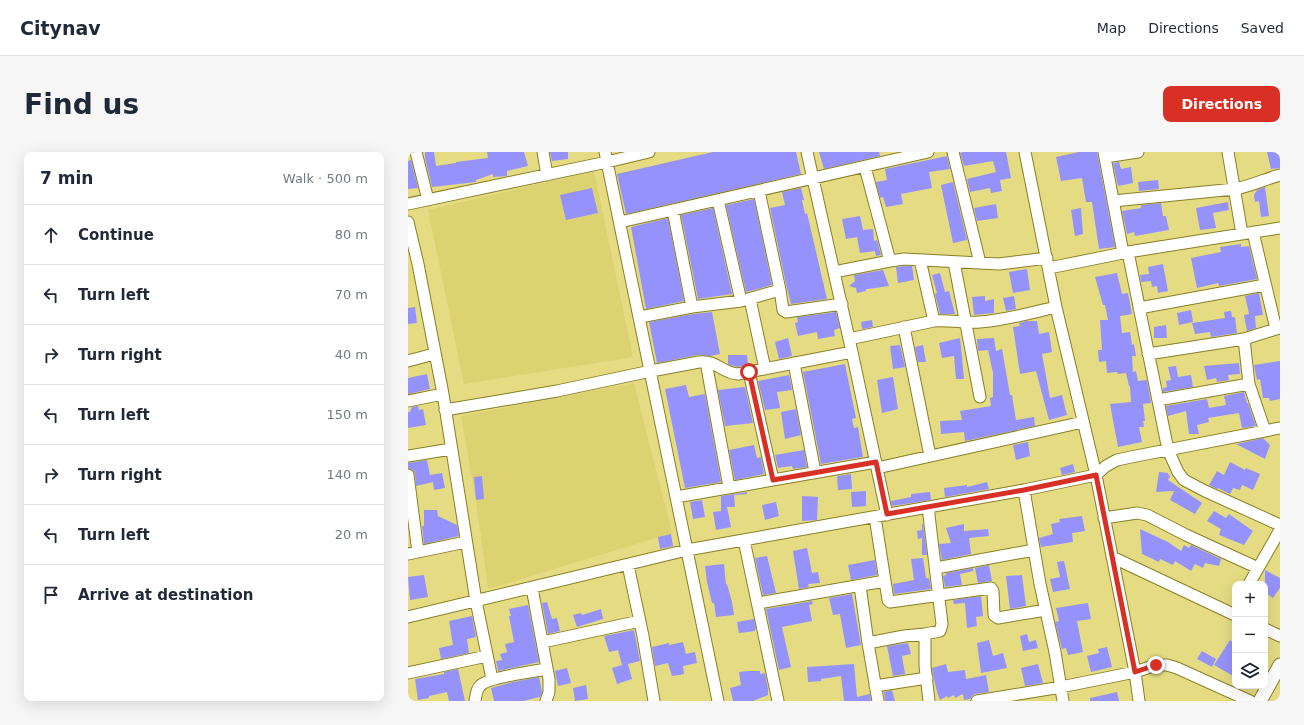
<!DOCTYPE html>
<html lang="en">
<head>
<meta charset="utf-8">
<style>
  :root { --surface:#fff; --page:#f6f6f7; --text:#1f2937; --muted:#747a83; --line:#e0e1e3; --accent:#d93025 }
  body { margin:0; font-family:"DejaVu Sans",sans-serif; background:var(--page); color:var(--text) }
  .controls { position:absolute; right:12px; bottom:12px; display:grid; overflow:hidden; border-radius:8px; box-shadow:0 4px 16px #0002 }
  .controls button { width:36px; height:36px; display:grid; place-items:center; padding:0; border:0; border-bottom:1px solid var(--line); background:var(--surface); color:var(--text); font:20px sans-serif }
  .stop { position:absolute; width:12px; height:12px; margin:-9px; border:3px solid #d93025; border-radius:50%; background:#fff }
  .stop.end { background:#d93025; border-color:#fff; box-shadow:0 1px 4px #0008 }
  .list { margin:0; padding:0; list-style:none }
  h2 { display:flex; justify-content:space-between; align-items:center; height:52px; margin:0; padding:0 16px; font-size:17px }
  h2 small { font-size:13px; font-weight:400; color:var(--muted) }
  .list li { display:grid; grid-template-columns:26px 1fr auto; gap:12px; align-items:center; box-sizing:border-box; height:60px; padding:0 16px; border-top:1px solid var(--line) }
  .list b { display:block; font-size:15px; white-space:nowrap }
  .list em { font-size:13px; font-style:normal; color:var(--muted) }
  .icon { flex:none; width:22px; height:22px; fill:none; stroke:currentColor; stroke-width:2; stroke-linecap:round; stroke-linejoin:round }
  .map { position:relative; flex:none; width:872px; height:549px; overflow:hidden; border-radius:8px }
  header { display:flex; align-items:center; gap:24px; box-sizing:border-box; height:56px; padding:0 20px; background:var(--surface); border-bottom:1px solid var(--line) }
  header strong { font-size:19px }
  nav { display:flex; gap:22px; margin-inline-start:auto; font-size:14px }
  .intro { display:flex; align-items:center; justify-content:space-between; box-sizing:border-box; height:96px; padding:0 24px }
  h1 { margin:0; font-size:28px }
  .button { padding:10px 18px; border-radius:8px; background:var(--accent); color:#fff; font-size:14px; font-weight:700 }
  main { display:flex; gap:24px; padding:0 24px }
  aside { flex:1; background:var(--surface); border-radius:8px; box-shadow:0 4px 16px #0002 }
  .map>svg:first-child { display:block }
</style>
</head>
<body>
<header>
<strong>Citynav</strong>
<nav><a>Map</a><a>Directions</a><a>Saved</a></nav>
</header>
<div class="intro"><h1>Find us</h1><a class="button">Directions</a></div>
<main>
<aside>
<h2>7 min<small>Walk · 500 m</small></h2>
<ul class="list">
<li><svg class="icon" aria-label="ahead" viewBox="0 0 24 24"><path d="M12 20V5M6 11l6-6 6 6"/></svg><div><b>Continue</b></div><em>80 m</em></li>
<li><svg class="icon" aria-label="left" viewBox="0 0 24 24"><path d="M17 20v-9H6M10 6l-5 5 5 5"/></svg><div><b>Turn left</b></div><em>70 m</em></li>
<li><svg class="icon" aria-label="right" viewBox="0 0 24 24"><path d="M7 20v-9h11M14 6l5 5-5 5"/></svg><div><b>Turn right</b></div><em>40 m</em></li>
<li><svg class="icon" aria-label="left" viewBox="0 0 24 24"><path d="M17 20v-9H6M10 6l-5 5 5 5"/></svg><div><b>Turn left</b></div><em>150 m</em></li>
<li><svg class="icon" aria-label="right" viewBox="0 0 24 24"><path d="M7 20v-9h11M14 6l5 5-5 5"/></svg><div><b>Turn right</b></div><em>140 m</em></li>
<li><svg class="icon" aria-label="left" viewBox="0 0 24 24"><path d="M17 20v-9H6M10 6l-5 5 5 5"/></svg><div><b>Turn left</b></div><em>20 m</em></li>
<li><svg class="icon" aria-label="arrive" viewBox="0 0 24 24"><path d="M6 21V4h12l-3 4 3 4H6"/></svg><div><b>Arrive at destination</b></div></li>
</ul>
</aside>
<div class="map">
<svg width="872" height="549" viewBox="0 0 872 549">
  <rect width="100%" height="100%" fill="#e4db83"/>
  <!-- built -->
  <path fill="#dcd271" d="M186 19 225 205 56 232 20 58Z
    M226 231 264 381 80 437 68 348 53 264Z"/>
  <!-- building -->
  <path fill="#9593fb" d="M17 0H26L28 14 48 11V10L80 6 79 0H116L120 14 99 19V24L85 25V22L68 28V30L24 35 17 6Z
    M142 0H160V7L144 9Z
    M305 0H388L393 22 218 62 209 22Z
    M411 0H471L472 4 416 17Z
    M555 0H598L603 26 592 28 594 39 583 41 582 36 562 40 559 27 588 20 585 9 556 14 552 1Z
    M671 0H689L707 95 691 97 684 50H678L674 26 653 29 648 5Z
    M859 0H872V16L863 17Z
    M539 4 542 17 521 20 524 36 493 42 495 52 478 55 475 45 472 46 468 30 479 28 477 17Z
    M3 8 10 36 0 37V9Z
    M711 10 713 17 723 15 725 31 710 34 705 11Z
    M750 28 751 37 731 39 730 30Z
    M545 30 559 88 545 91 533 33Z
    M857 35 861 64 853 65 851 49 847 50 846 43 849 38Z
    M184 36 190 61 158 68 152 43Z
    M393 36 396 48H394L397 62 399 61 419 147 383 152 378 132 362 56 377 53 374 40Z
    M346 47 364 133 338 140 318 53Z
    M820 50 821 58 805 61 808 76 792 78 788 56Z
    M753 51 755 64H758L761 78 727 84 726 80 719 82 714 59 733 56V53Z
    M588 52 590 66 569 69 566 56Z
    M305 56 324 142 290 147 273 63Z
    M673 56 675 82 667 84 663 58Z
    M452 64 455 78 465 77 466 89 469 88 473 103 468 104 467 99 452 101 449 85 438 87 434 67Z
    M260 66 276 149 238 157 223 75Z
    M833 92V95L841 94 849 127 811 134 810 131 789 136 783 106 813 100 812 95Z
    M755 112 760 139 750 141 749 134 744 135 743 129 733 130 732 123 741 122 740 115Z
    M497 114H504L506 128 490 131 488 115Z
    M619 117 622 138 605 141 601 120Z
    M475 118 481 134 460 137H458V139L449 141 448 136 441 134 447 129 446 123Z
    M532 121 537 140 541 139 547 162H532L527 142 529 141 524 123Z
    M709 121 714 142 720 141 724 162 712 164 714 181 722 180 724 193 726 192 728 204H724L725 220 728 219 730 229 739 228 743 251 735 252 737 269H735L736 275H731L734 290 710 295 702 252 723 250 722 234H721L718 221 710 222 709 220 699 221 698 209 691 210 690 198H694L692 168H700L697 153H695L687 125Z
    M851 141 855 163 847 164 848 176 839 179 836 163 841 162 837 144Z
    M577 144V149L586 147V161L566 163 564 145Z
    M606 144 608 157 598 159 595 146Z
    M7 155 9 171 0 172V156Z
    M783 158 785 170 771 173 769 161Z
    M823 159 824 165H827L829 181 803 185 802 180 787 182 784 171 817 166 816 160Z
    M304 160 312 202 302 204 290 203 249 211 241 170 285 162Z
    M428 160 432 176 426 178 427 184 410 187 409 180 390 184 387 171 390 170 389 165Z
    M464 168 465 175 454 177 453 170Z
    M619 169H629L631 182 641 180 644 200 634 202 642 246 654 243 659 263 641 268 628 219 612 222 605 175 612 174 611 171Z
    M758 173 759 186H746V175Z
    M380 186 384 204 371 207 367 190Z
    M552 186 554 205 556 227H548L546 204 534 206 531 191Z
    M586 186 588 199 594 197 602 243H604L608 268 626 265 627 274 557 289 556 280 533 282 532 269 554 268 552 259 583 254 582 246 585 245V221L580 198 570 199 569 187Z
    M492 193 497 215 485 217 482 194Z
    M515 193 518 210H510L507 195Z
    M320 203H339L340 213 330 215 322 213 320 212Z
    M872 209V247L862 249 861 246H855L852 227 849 228 846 213Z
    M831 211 832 222 820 223 821 228 809 230 808 226 799 228 796 214Z
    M437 212 448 266 444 267 446 276 450 275 455 305 413 312 395 220Z
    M768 214 770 225 783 223 785 235 755 240V236L759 235 758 229 763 228 760 215Z
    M19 222 22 237 0 242V226Z
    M381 223 384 238 369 240 372 256 357 258 350 229Z
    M485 225 490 257 474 261 469 228Z
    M278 233 281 245 297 242 313 330 277 336 257 237Z
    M337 235 345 271 317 274 310 238Z
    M836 240 839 251H840L848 274 834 276 831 261 800 266 801 270 789 273 791 282H781L778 259 760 264 758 254 799 247 801 256 818 253 816 244Z
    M10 254 11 258 15 257 18 273 0 276V260H2L4 255Z
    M388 257 393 283 377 287 373 260Z
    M855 286 862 293 857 307 828 292Z
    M620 290 622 304 608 308 605 293Z
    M346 293 349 306 353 305 356 322 327 328 321 298Z
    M396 298 399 315 385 317 384 314 370 316 367 303Z
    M19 308 22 323 34 321 37 336 26 338 25 330 8 334 7 322 5 318 0 316V311Z
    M822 310 837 318 838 316 852 322 845 338 834 333 832 338 825 336 822 342 810 336 809 337 801 333 809 319 816 323Z
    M665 312 667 320 654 323 652 316Z
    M751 320 760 321V322L762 324 760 328 794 351 787 362 762 348 766 339 748 340Z
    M443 322 444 337 430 338 429 324Z
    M74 324 76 347 68 348 66 325Z
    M579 330 581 337 537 345 536 336 559 333V335Z
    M458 339V354L444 355 443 340Z
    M339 340V342L326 343 327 355H319L323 375 308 378 305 360 313 359V344Z
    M522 340 523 348 484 354 483 349 503 345V342Z
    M394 344 410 345 409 368 394 369Z
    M294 348 297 365 285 367 282 350Z
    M368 350 371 364 357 368 354 353Z
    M16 358H29L30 364 49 373 51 384 16 392 14 374H16Z
    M806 359 818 366 821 362 845 379 836 393 811 383 813 377 799 369Z
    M674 364 677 379 664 381 665 390 633 395 631 386 645 382 643 372 652 370 651 367Z
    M514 372H515L519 403H514V386L510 387 509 379 514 378Z
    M556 372V379L580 377 581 384 561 386 563 402 534 408 531 392 543 391 538 376Z
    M732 377 760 390 773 399 776 393 781 396 783 393 813 407 811 414 797 411 795 416 787 412 783 419 767 409 765 413 752 407 751 410 734 402Z
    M263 382 265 394 252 397 250 385Z
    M399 396 404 421 410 420 412 431 400 432 401 435 391 437 385 399Z
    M359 404 368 441 355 443 347 406Z
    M515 406 518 426H521L523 437 486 442 485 432 506 428 503 407Z
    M467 408 469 423 443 428 440 413Z
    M656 409 662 437 645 440 642 427 652 425 649 410Z
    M316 412 318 433 319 432 324 450 326 463 308 465 306 451H304L299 430 297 414Z
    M581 413 584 429 570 431 567 416Z
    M565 416V419L552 422 554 433 537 435 535 424 538 423V421Z
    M857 418 872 426V436L865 446 857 440Z
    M16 423 20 445 2 448 0 425Z
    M614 423 618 454 602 457 598 424Z
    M444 442 453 493 438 496 432 462 425 463 421 446Z
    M573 444 575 464 568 465 569 474 559 476 557 451 546 452 545 448Z
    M404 449 405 452 401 453 404 469 374 475 383 515 371 518 358 457Z
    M139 450 144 467 149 466 152 479 140 482 134 451Z
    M680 451 683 467 669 469 675 500 660 503 658 496 654 497 647 470 651 469 648 456Z
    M120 453 131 510 90 519 88 509 94 508 92 502 99 500 97 492 106 490 101 464H103L101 457Z
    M193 457 195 467 169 475 165 463 173 461 174 463Z
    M64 464 68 485 59 487 61 501 33 507 31 496 45 493 41 469Z
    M346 467 348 477H347V479L331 481 329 470Z
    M226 478 232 509 220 512 224 527 209 532 204 516 214 513 210 498 201 500 196 484Z
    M619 482 621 490 628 488 630 496 615 499 612 484Z
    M581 488 585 504 595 501 599 516 573 521 569 491Z
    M822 488 827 492V525L806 513Z
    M275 490 278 502 287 500 289 511 275 514 276 522 264 524 260 511 247 514 244 495 261 491V493Z
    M500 491 503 502 494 504 497 522 485 524 479 494Z
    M699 495 704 515 683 520 679 504 691 501 690 497Z
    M794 499 808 507 804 515 789 507Z
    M446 512 449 545 462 542 463 549H436L433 524 413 527V529L400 530 399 515Z
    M538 512 540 520 557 518 558 527 578 523 581 540 567 542 564 544 562 547 556 548 555 542 547 546 546 543 540 546 539 544 532 548 530 543 526 528 524 516Z
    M630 512 635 531 617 534 613 516Z
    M159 516 163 531 150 534 147 519Z
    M50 517 57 549H41L39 540 21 544V546L10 548 7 527 36 522V520Z
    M340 519H352V522L357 521 360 537V543L345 549H325L322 536 333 533 331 520Z
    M131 525 134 540 132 545 115 549H86L83 536 105 530Z
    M178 533 180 547 167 549 165 536Z
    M484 538 487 549H477L476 540Z
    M709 540 711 549H682V546Z"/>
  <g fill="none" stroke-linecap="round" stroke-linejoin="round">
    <defs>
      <path id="minor" d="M8 0 20 48
        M135 0 139 23
        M197 0 310 549
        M399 0 444 200 479 363
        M545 0 572 111
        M617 0 648 155 688 323 727 520 731 549
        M696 0 715 101
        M820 0 834 82
        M697 5 730 0
        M457 15 482 109
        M351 39 372 138
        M310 48 333 149
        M705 49 827 37C843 34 857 27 872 23
        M0 52 199 10 241 0
        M265 58 284 155
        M0 70 10 112 35 242 68 449 84 527
        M212 70 520 0
        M845 80 868 177 872 176
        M720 100 760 298 770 320 776 328 797 339 872 373
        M512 108 526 169
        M546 110 572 245
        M641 116 720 100 872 76
        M426 120 482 109 496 107 591 112 639 106
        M342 147 357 217
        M731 156 857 133
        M232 165 284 155 333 149 372 138 375 158 378 160 434 152
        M496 175 522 304
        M441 187 526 169C542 168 557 171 572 170 598 168 623 161 648 155
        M836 187 841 232 857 279
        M740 202 836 187 868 177
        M0 209 26 202
        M298 210 321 335
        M386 211 407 320
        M341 220 365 328
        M750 248 841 232
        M0 249 35 242
        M37 258 149 239 243 219 291 210C310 208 313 221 330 222L444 200
        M0 304 43 297
        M469 316 675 270
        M0 323 10 400
        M616 338 632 432 647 500 655 549
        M268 345 468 310
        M467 365 480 448 482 450 583 436 585 439 586 463 590 466 638 458
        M696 366 729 361 739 363 778 383 850 416
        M336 388 370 549
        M0 402 58 390
        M704 405 827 463
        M220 413 235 484 246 549
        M528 416 626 398
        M841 432 872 378
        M452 434 460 491 470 549
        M124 436 141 527V540L138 549
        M350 451 477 429
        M0 465 279 398 616 338 688 323 698 314 709 308 723 305 872 276
        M857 477 872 484
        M517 482 532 479 534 472 520 355
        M135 490 232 469
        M460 491 496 484 517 482V514L521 549
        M0 521 79 504
        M467 534 519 526
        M67 549C68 544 68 538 72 534 78 526 127 519 139 517
        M569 549 653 535 727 520 748 513H759L769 516 842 549"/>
      <path id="tertiary" d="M852 549 872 513"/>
    </defs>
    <!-- minor casing -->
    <use href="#minor" stroke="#897f24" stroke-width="13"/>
    <!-- tertiary casing -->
    <use href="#tertiary" stroke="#897f24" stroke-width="15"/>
    <!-- minor -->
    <use href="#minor" stroke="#fff" stroke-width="11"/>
    <!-- tertiary -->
    <use href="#tertiary" stroke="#fff" stroke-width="13"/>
  </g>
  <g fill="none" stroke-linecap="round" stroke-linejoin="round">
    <!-- route -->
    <path stroke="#d93025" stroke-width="5" d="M341 220 365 328 468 310 479 362 616 338 688 323 727 520 748 513"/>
  </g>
</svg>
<div class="controls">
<button>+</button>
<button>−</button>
<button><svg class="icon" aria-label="layers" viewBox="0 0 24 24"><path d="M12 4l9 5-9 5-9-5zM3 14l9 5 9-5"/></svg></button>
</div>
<div class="stop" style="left:341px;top:220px"></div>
<div class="stop end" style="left:748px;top:513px"></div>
</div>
</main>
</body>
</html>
